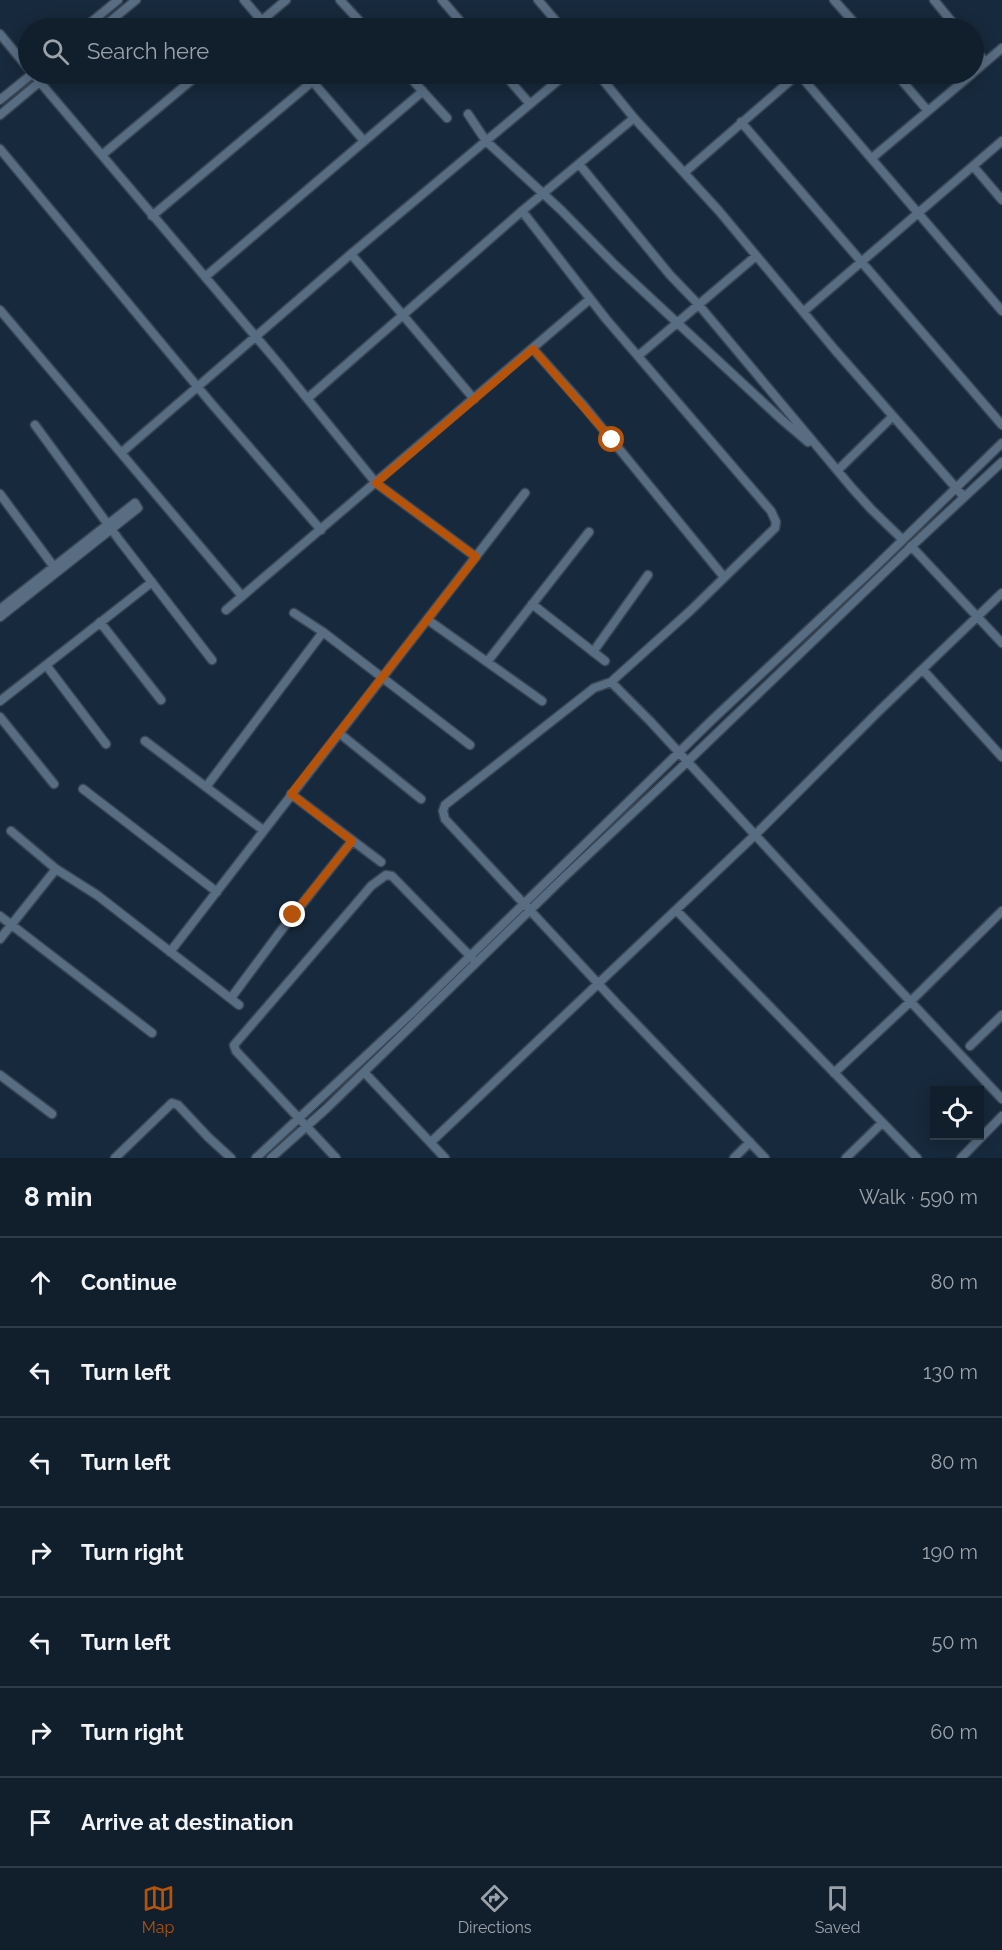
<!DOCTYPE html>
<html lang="en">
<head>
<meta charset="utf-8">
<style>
  :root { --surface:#111f2d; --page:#1e2c39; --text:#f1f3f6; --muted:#9ca2aa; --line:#303d49; --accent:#b45309 }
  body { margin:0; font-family:Raleway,sans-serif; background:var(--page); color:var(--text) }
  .controls { position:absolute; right:18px; bottom:18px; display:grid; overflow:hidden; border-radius:0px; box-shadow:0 3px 15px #0003 }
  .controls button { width:54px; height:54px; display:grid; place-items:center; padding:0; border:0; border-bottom:2px solid var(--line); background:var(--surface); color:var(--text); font:30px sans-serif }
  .stop { position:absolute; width:18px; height:18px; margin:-14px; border:4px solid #b45309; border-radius:50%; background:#fff }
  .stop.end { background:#b45309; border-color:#fff; box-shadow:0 2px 6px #0008 }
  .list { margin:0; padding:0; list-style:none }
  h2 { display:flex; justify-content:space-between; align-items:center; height:78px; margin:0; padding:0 24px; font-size:26px }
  h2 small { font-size:20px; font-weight:400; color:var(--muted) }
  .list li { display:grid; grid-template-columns:39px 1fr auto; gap:18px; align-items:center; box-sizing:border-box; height:90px; padding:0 24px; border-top:2px solid var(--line) }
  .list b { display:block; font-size:22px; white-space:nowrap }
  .list em { font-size:20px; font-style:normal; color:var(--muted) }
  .icon { flex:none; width:33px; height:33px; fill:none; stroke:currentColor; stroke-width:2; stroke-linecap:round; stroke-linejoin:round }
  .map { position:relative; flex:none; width:1002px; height:1158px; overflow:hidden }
  .search { position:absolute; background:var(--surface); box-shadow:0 3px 15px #0003; left:18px; right:18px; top:18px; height:66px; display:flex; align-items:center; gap:15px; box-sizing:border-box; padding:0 21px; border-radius:33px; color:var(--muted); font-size:22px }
  .sheet { height:708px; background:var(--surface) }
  nav { display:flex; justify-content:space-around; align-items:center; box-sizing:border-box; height:84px; border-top:2px solid var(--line); background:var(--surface); font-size:16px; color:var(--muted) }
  nav a { display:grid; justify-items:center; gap:3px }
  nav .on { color:var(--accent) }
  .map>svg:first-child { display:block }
</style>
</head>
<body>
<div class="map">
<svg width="1002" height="1158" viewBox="0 0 1002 1158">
  <rect width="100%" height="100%" fill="#17293c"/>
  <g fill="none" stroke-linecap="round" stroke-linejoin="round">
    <defs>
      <path id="minor" d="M244 0 268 28
        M340 0 366 28
        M442 0 466 28
        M538 0 562 28
        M834 0 859 28
        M934 0 957 28
        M84 28 118 0
        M102 28 136 0
        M253 28 286 0
        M0 34 28 68
        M974 48 985 62
        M974 72 1002 48
        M33 74 279 364 376 483 476 557
        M306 74 364 141
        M407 74 447 118
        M504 74 530 104
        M598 74 634 118 719 211 835 350 964 497
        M799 74 1002 311
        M896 74 928 111
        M0 100 32 74
        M468 114 486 141 561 210 615 265 781 419 808 442
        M0 115 49 74
        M741 122 1002 425
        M0 149 211 403 321 530
        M102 155 199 74
        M872 158 972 74
        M579 164 670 275 698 304 852 488 871 509 903 540
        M973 166 1002 200
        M685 172 798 74
        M522 211 606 319 771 511 776 522 775 528 690 611 611 682 594 688 445 805 443 811 445 819 619 1006 765 1158
        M152 216 313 81
        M351 254 474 399
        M205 277 423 91
        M0 310 242 596
        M803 312 1002 141
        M533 349 584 406 724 577
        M638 356 756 256
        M308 398 522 211 634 118
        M35 425 120 541 212 660
        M121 453 351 254 566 74
        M838 470 892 417
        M0 494 57 571
        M911 546 1002 643
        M532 604 605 661
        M0 609 135 503 138 508 0 617
        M226 610 590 299
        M294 613 323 632 470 745
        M428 620 542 701
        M100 622 161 700
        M593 652 648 575
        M487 662 589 532
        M46 665 106 744
        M923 670 1002 757
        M611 682 650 721 818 903 1002 1099
        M0 701 152 582
        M0 717 54 784
        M339 733 421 799
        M145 741 263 830
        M206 787 323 632
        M83 789 217 892
        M291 794 381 862
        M11 831 56 869 97 895 239 1005
        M676 910 917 1158
        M0 916 152 1033
        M0 939 56 869
        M170 952 525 493
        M231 998 280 932 352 841
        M970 1046 1002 1015
        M364 1072 445 1158
        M834 1073 910 1002 1002 911
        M0 1075 52 1114
        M431 1142 755 835 880 710 1002 593
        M115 1158 172 1103 178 1105 208 1137 231 1158
        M256 1158 413 1012 712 720 872 570 1002 443
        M271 1158 327 1108 561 880 688 761 916 542 1002 462
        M336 1158 236 1051 234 1045 354 906 371 886 386 875 392 876 472 958
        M734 1158 750 1142
        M846 1158 882 1123
        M961 1158 1002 1116"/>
    </defs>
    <!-- minor casing -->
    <use href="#minor" stroke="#374555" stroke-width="11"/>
    <!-- minor -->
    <use href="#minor" stroke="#586c82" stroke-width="8"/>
  </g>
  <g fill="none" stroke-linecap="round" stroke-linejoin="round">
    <!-- route -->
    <path stroke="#b45309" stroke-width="8" d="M293 915 352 841 291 794 476 557 376 483 533 349 612 440"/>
  </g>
</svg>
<div class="controls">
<button><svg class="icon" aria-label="locate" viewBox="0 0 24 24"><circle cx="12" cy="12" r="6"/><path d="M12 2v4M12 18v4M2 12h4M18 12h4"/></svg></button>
</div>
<div class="stop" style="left:612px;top:440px"></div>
<div class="stop end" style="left:293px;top:915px"></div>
<div class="search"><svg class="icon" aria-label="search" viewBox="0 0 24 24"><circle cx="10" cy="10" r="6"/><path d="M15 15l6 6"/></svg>Search here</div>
</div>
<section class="sheet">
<h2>8 min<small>Walk · 590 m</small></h2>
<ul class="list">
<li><svg class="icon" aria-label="ahead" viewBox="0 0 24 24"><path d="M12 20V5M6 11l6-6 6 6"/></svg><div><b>Continue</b></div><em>80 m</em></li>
<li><svg class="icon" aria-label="left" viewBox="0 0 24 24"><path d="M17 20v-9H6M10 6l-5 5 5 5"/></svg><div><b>Turn left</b></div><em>130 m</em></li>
<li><svg class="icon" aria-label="left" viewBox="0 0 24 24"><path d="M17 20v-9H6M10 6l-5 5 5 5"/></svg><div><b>Turn left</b></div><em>80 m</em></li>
<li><svg class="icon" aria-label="right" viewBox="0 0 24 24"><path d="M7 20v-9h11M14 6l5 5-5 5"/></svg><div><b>Turn right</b></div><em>190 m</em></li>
<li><svg class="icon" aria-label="left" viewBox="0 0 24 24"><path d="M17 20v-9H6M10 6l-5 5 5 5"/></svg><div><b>Turn left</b></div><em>50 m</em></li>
<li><svg class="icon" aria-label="right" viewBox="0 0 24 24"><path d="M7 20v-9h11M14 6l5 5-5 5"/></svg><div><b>Turn right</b></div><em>60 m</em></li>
<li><svg class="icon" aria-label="arrive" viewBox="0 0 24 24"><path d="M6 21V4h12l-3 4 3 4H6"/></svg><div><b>Arrive at destination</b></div></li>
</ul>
</section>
<nav>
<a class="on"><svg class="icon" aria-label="map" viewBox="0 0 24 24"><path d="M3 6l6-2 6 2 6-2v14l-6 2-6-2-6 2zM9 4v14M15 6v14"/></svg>Map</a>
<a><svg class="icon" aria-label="directions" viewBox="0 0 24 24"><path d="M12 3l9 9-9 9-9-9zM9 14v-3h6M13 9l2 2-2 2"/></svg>Directions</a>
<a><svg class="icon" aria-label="saved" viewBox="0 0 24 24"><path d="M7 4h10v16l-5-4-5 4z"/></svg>Saved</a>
</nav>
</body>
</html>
